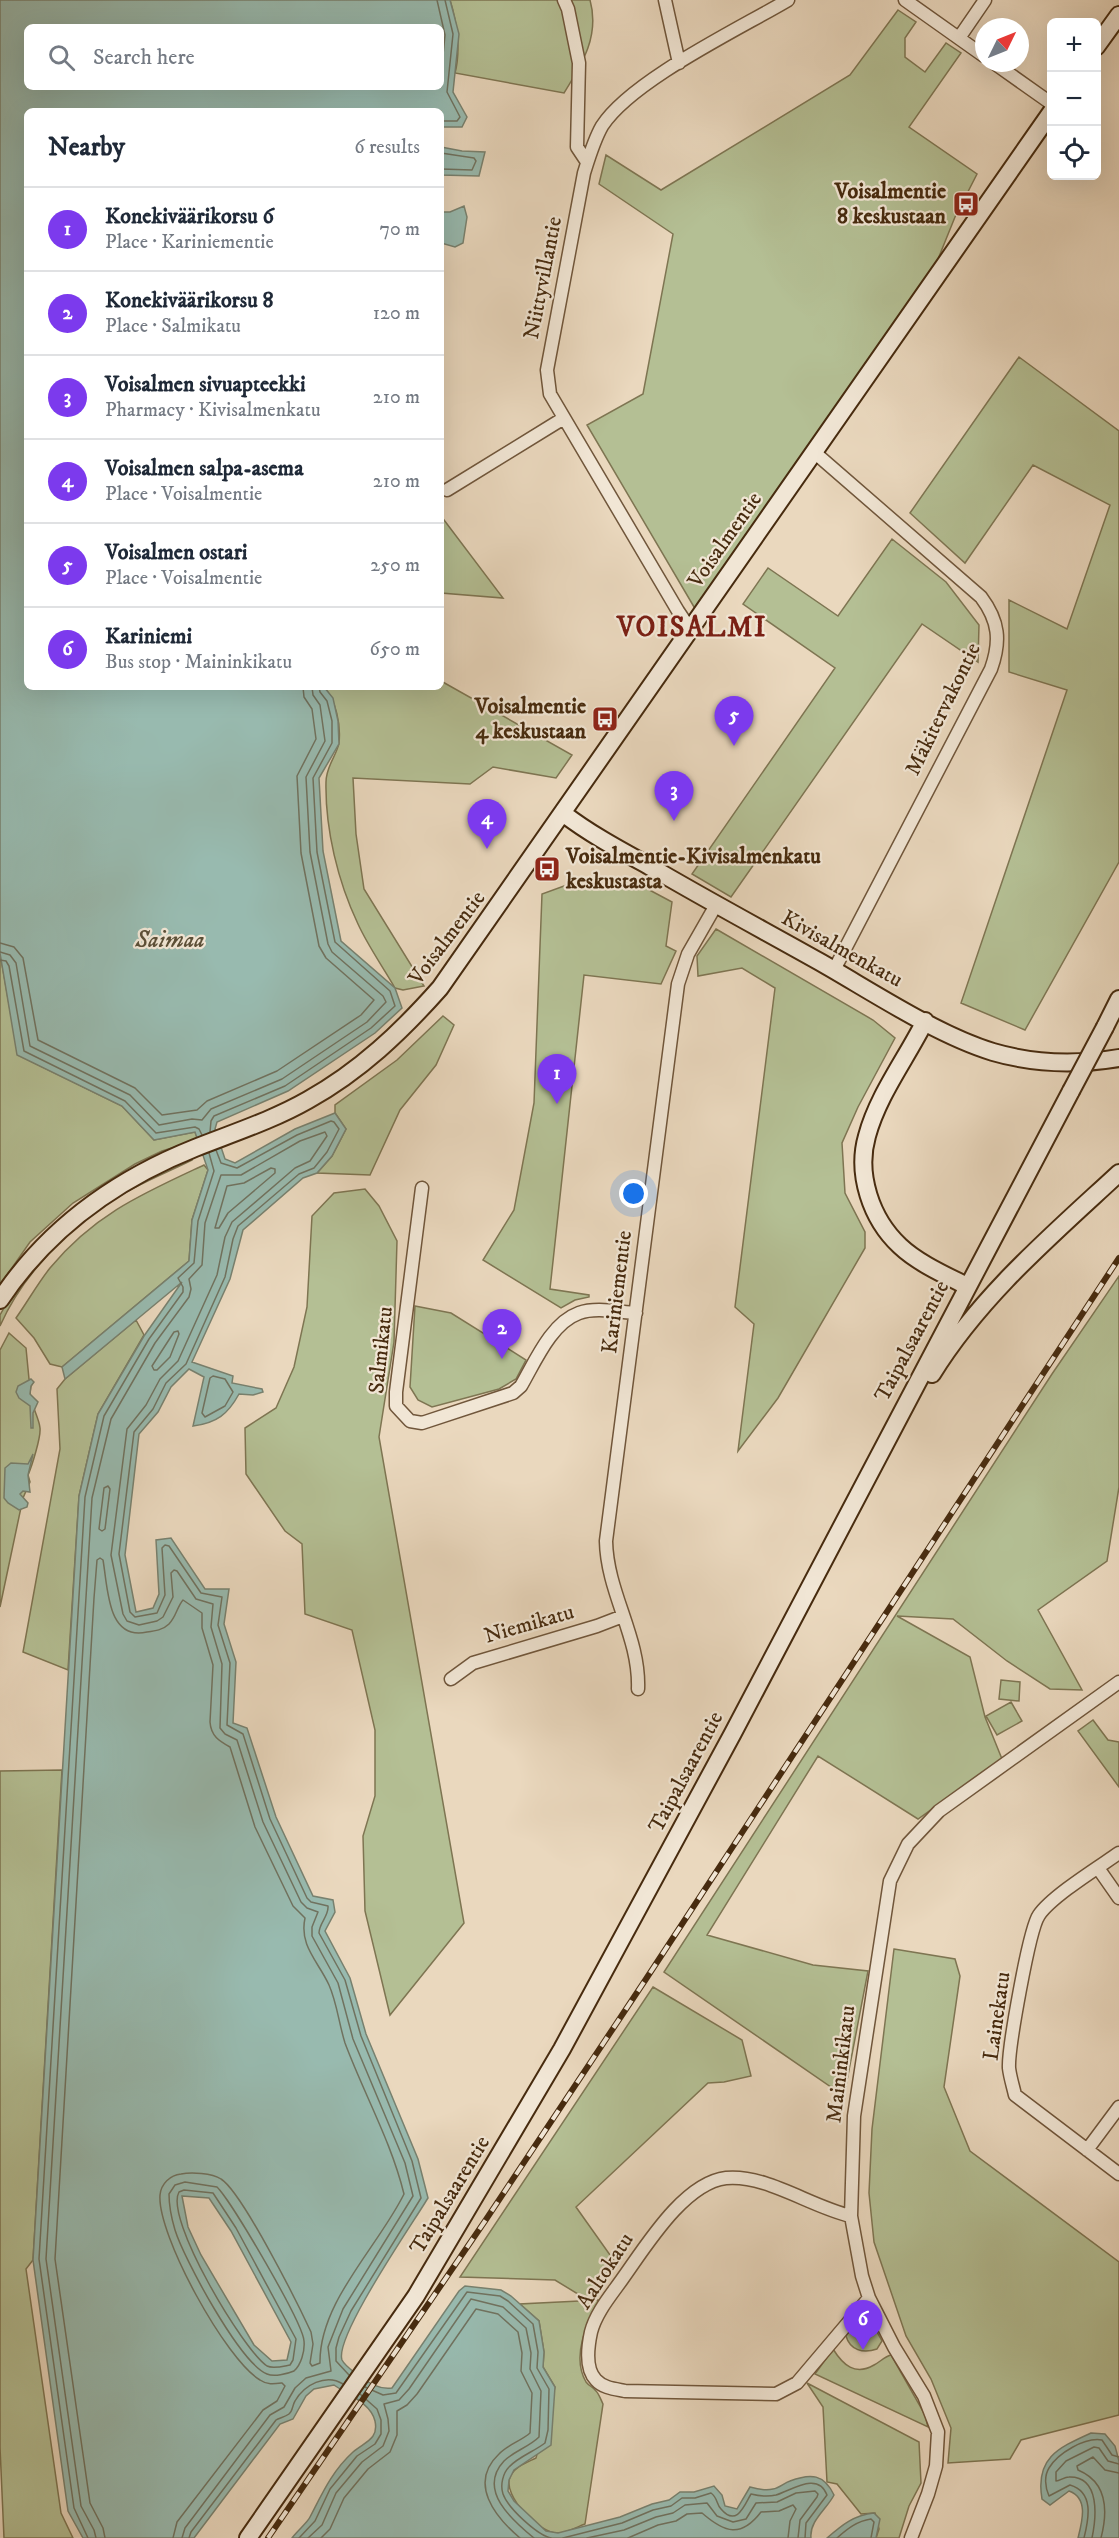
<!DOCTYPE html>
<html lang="en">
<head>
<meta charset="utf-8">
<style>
  :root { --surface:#fff; --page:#f6f6f7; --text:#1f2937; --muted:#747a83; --line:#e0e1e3; --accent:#7c3aed }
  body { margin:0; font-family:"IM FELL DW Pica",serif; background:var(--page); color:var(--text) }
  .controls { position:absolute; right:18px; top:18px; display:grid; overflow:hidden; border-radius:9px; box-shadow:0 6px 24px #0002 }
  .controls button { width:54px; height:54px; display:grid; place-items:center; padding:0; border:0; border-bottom:2px solid var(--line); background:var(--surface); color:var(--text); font:30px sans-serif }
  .compass { position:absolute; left:975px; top:18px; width:54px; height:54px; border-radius:50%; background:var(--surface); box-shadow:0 6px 24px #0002; rotate:47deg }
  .you { position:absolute; left:634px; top:1194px; width:21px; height:21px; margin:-15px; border:4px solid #fff; border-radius:50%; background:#1a73e8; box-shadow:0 0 0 9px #1a73e833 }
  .badge { display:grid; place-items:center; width:39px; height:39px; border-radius:50%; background:var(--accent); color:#fff; font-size:20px; font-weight:700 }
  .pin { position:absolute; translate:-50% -50px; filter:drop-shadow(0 2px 3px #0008) }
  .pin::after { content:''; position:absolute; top:32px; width:21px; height:18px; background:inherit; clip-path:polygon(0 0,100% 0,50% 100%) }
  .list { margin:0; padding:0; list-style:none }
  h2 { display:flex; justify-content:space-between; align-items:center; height:78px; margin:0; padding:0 24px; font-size:26px }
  h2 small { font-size:20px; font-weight:400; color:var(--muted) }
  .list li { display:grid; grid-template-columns:39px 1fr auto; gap:18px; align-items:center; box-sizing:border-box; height:84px; padding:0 24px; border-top:2px solid var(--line) }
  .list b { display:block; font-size:22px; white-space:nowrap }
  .list p { margin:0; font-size:20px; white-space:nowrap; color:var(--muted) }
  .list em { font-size:20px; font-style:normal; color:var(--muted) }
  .icon { flex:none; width:33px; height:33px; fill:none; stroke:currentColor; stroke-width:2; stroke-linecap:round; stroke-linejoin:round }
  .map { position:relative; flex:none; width:1119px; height:2538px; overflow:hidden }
  .search { position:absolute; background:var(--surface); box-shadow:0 6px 24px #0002; left:24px; top:24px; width:420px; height:66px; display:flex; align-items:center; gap:15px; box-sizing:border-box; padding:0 21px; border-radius:9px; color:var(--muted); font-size:22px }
  .panel { position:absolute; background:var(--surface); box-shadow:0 6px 24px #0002; left:24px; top:108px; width:420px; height:582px; border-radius:9px }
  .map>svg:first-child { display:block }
</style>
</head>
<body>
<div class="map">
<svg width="1119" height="2538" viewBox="0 0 1119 2538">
  <rect width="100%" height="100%" fill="#ead8be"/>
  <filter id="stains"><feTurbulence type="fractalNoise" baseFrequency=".00333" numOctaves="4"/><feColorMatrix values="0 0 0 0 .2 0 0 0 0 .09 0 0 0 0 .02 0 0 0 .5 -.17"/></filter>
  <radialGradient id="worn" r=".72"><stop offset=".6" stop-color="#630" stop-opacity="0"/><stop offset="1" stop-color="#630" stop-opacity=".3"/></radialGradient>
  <!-- green -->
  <path fill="#b4bf94" stroke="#7e7552" stroke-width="1.5" d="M450 0H590C600 36 582 64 564 93L455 73C461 51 457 22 450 0Z
    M898 10 916 22 905 38V57L925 72 946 43 961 53 909 127 977 174 955 217 936 264 697 612 587 425 643 394 673 234 599 184 606 155 661 190 850 75Z
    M1019 357 1119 431V862L1025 1030 961 1003 1067 690 1009 672V600L1067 629 1110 505 1033 465 965 563 910 513Z
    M441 516 503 598 441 593Z
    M892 539 946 582 979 625 978 662 922 624 731 897 692 874 835 668 743 604 768 568 838 616Z
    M441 681 572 755 556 778 493 767 470 784 353 778 356 834 364 889 424 986 403 990 395 988C383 967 368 946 358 924 338 882 325 829 326 782 326 766 337 755 339 743 341 724 336 701 324 687H441Z
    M625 877 672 902 666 946 676 951 661 984 584 975 550 1289 589 1295V1297L575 1300 561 1308 483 1260 514 1210 534 1103 542 894 575 882Z
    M716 929 873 1020 895 1038 858 1107 842 1143 845 1193 865 1232V1248L778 1398 738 1451 754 1324 735 1307 775 988 742 968 698 976 697 956Z
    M0 953 18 1055 122 1106 154 1140 195 1132 198 1140 162 1151 135 1164 73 1203 30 1242 0 1285Z
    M443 1016 454 1025 436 1065 400 1110 370 1175 317 1173 332 1156 346 1129 335 1113V1105L397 1060Z
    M190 1156 192 1160C166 1173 137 1184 113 1200 66 1231 23 1274 0 1326V1315L15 1289 40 1257 114 1195Z
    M204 1165 208 1170 192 1220 189 1261 62 1367 50 1364 34 1338 16 1318C28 1301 38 1283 50 1268 95 1214 142 1194 204 1165Z
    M365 1189 379 1206 397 1241 394 1342 379 1437 464 1923 390 2015 365 1911 363 1836 375 1796V1730L352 1630 305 1614 302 1544 285 1531 246 1474 245 1428 276 1408 294 1367 307 1307 312 1216 334 1193Z
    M1119 1276V1487L1107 1561 1038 1610 1082 1690 1050 1689 1007 1661 953 1619 897 1616 970 1657 985 1717 1002 1759 918 1819 818 1756 707 1935 813 1965 868 1971 844 2096 664 1972 1052 1374Z
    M415 1306 451 1313 526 1360 516 1379 499 1389 432 1407 418 1400 410 1387Z
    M136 1320 144 1335 98 1414 79 1496 68 1670 23 1652 60 1449 57 1389 65 1379Z
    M9 1333 26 1348 29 1379 33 1382C24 1395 39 1415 40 1428 41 1437 32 1466 28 1475L30 1482 23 1498 0 1607V1350Z
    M1001 1680 1020 1682 1019 1701 999 1699Z
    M1011 1702 1022 1721 997 1735 986 1716Z
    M1093 1720 1108 1740 1119 1742V1787L1078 1731Z
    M62 1770 33 2260 26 2269 61 2513 73 2538H4L0 2447V1771Z
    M894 1949 955 1959 960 1976 944 2087 970 2151 1119 2262V2415L1021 2440 1010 2459 948 2463 951 2428 931 2379 906 2336 874 2242 869 2193 872 2129Z
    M653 1987 742 2040 751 2076 724 2082 708 2083 576 2207 615 2262 586 2299 555 2280 460 2277Z
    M599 2300C587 2324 571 2356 586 2382 589 2386 593 2387 596 2391 599 2394 601 2400 603 2404L585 2524C577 2527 566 2533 558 2533 540 2534 502 2496 510 2477 514 2467 526 2463 536 2458L555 2387 543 2367 544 2352 539 2321 520 2304Z
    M866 2312 882 2341 877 2349C863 2354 850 2350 846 2336L854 2323Z
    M833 2349C843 2365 855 2376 874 2365 880 2362 884 2357 891 2355L925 2415 928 2427 815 2374Z
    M807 2383 919 2442 921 2483 909 2506 899 2538H876L879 2529 875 2513 861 2514 837 2484 827 2482 823 2407Z"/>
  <!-- water -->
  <path fill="#98baaf" stroke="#78816f" stroke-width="1.5" fill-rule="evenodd" d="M0 0H450L459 34 453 92 467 117 462 127H441V111H27V687H324L333 698 338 721 339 744 319 778 323 851 341 941 395 988 402 1008 375 1033 288 1091 217 1122 215 1129 225 1159 235 1163 295 1129 335 1113 346 1129 332 1156 317 1173 303 1178 243 1230 230 1279 192 1362 233 1376 232 1383 262 1389 263 1392 253 1395 239 1394C228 1414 217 1423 193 1426L204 1377 189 1369 171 1387 158 1412 139 1434 125 1555 136 1612 153 1608 159 1594 156 1540 171 1538 205 1589H229L224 1624 236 1662 233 1723 247 1728 276 1817 313 1896 333 1900 335 1912 325 1931 350 1978 366 2034 418 2159 428 2198C413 2223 334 2337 342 2360 345 2366 353 2371 359 2376 369 2383 380 2390 392 2388L459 2291 465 2286 501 2290 511 2296 539 2321 544 2352 543 2367 555 2387 551 2445 514 2470 509 2480 508 2491 514 2501 546 2531 558 2533 620 2517 652 2504 669 2500 680 2492H694L714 2486 722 2495 725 2506 737 2509 750 2487C757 2489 765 2491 773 2489 779 2488 784 2483 790 2481 811 2473 824 2474 834 2495 827 2509 809 2521 811 2538H292C296 2532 308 2522 310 2517 322 2494 332 2471 353 2452 364 2442 379 2440 375 2421 371 2403 347 2394 334 2385L314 2389 306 2396 293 2419 280 2424 194 2538H83L68 2511 33 2260 79 1496 98 1414 144 1336 182 1282 65 1379 62 1367 189 1261 192 1220 208 1170 195 1132 154 1140 122 1106 17 1055 0 953ZM27 27H441V87H27ZM182 2196 209 2198 231 2231 291 2342 287 2360 272 2361 254 2345 201 2255 188 2227Z
    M441 147 462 151 485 152 479 176 441 175Z
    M464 206 467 217 463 243 455 247 441 243V212H450Z
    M31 1379 34 1382 31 1386 30 1394 38 1402 33 1413V1428H31L30 1406 19 1398 16 1392 18 1386Z
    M33 1454 28 1475 30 1492 23 1491 20 1494 28 1503 27 1507 19 1510 8 1503 4 1498 5 1468 11 1463 28 1464Z
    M1091 2433 1105 2434 1115 2446 1119 2461V2538H1078C1082 2522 1089 2498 1069 2491L1050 2505 1042 2499C1035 2458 1058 2448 1091 2433Z
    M874 2513 880 2519 876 2538H827C842 2525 854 2515 874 2513Z"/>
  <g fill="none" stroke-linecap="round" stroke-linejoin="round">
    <!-- shore -->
    <path stroke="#70725f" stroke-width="1.5" d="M437 0 445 35 441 75
      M441 121H457L460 117 447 92 453 34 445 0
      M441 153 474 158 476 161 472 170 441 169
      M0 943 14 947 23 958 38 1040 135 1088 162 1115 197 1110 207 1101 277 1071 361 1015 374 1000 326 958 319 946 301 853 297 776 316 739 312 709 304 697 303 687
      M0 952 10 955 16 963 30 1046 130 1095 159 1125 192 1119 202 1120 211 1109 282 1079 367 1022 386 1002 383 996 332 952 328 944 310 852 306 777 325 741 320 705 313 695 312 687
      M0 960 6 961 9 966 24 1051 125 1101 156 1133 195 1127 199 1129 202 1135
      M210 1132 211 1121 214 1116 285 1086 371 1028 395 1006 390 991 335 942 317 852 313 778 332 743V721L327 701 320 692 319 687
      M216 1150 221 1163 237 1168 297 1135 331 1121 334 1122 339 1129 327 1152 314 1168 299 1174 238 1226 233 1239 225 1277 186 1364 166 1383 153 1409 134 1432 119 1554 130 1612 135 1617 157 1613 165 1595 162 1548 165 1545 169 1546 201 1593 222 1597 218 1625 230 1663 227 1725 243 1734 270 1819 307 1898 311 1902 328 1906C329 1916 319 1923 319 1933L345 1980 361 2036 412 2161 421 2198 351 2311 339 2337 336 2348V2361L349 2375
      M271 1168 275 1169V1173L228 1213 219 1228H215L227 1186 244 1183Z
      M174 1332 178 1331 179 1334 170 1357 157 1370H154L152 1366Z
      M213 1376 225 1379 233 1392 225 1406 205 1417 202 1413 210 1378Z
      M108 1486 110 1489 105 1529 102 1531 99 1529 104 1488Z
      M185 2182 217 2187C232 2202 303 2323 304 2341 305 2351 301 2365 294 2371 287 2374 274 2377 267 2374 240 2363 184 2259 175 2230 172 2220 169 2205 169 2194L175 2185Z
      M184 2190 213 2193 236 2228 296 2339 293 2360 290 2365C284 2366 273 2369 267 2366 243 2350 164 2218 179 2192Z
      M365 2387 383 2395 396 2393 467 2292 500 2296 508 2301 533 2324 538 2352 537 2368 549 2389 548 2430 545 2443C535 2451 518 2457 509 2467 503 2473 500 2485 503 2494 508 2508 537 2535 551 2538
      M88 2538 74 2508 39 2259 85 1497 104 1416 149 1339 183 1292V1287L178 1278 194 1263 198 1221 214 1171 209 1153
      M96 2538 94 2530 81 2506 46 2259 92 1498 111 1419 155 1343 189 1297 191 1289 189 1279 202 1265 205 1223 221 1175H241L300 1141 325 1132 327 1136 310 1161 295 1168 232 1222 225 1237 217 1275 178 1361 160 1379 146 1405 127 1429 111 1555 123 1614 127 1621 139 1625 157 1621 163 1617 173 1597 171 1573 174 1570 177 1571 196 1599 213 1604 211 1627 222 1664 220 1728 225 1734 237 1740 263 1822 301 1902 307 1908 318 1912 312 1927V1936L338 1983 353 2039 405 2163 413 2196 343 2309 328 2347 331 2371 306 2378 295 2388 284 2407 270 2415 185 2528 182 2538
      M105 2538 103 2528 90 2503 55 2259 94 1598 97 1560 100 1558 103 1560C108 1588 107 1641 147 1632 155 1631 163 1630 169 1624 176 1617 177 1607 183 1600L202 1613V1628L213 1665 210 1722C211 1736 219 1741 230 1747L255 1827 293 1906 305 1918C299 1946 318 1961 329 1985 337 2003 339 2024 345 2043 364 2094 391 2141 404 2194 378 2247 319 2302 320 2363L312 2366 310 2363 313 2344 311 2332C298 2304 242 2192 221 2179 212 2173 191 2172 181 2174 170 2175 161 2184 160 2195 157 2235 226 2360 260 2380 267 2385 274 2384 282 2383L285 2386 277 2401 263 2410 177 2522 173 2538
      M189 2538 191 2532 276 2420C279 2418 285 2417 289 2414 293 2411 292 2406 295 2401 304 2385 326 2373 343 2384
      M299 2538 315 2521 330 2489 357 2456 375 2444 381 2434V2420L377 2409 360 2394
      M308 2538 322 2525 336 2493 362 2462 383 2446 389 2431 388 2419 384 2404 399 2400 409 2389 471 2299 503 2307 526 2328 531 2353 530 2369 541 2391 539 2437C529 2447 514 2451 504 2461 477 2490 512 2520 534 2538
      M321 2538 330 2529 344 2498 368 2469 390 2452 397 2435V2411L407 2405 417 2394 476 2309 498 2314 518 2332 522 2353 521 2371 532 2393 530 2433C521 2441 507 2445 499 2454 468 2483 495 2517 520 2538
      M563 2538 622 2523 653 2510 671 2506 682 2498H695L711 2493C718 2498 716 2504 721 2509 737 2528 745 2504 751 2494 759 2496 768 2497 776 2495 792 2490 818 2471 827 2495L806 2523 805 2538
      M587 2538 624 2530 656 2517 673 2513 685 2505 707 2503 717 2516 733 2522 746 2519 756 2503 777 2502 796 2493 815 2491 818 2494 817 2497 800 2520 798 2538
      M628 2538 658 2525 676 2521 687 2514 702 2513C725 2533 741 2538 761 2512L779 2511 793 2505 796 2509 790 2521 788 2538
      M837 2538C847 2529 857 2521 871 2519L874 2522 871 2538
      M1084 2538C1089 2518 1094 2492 1070 2485L1049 2496C1045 2487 1044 2476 1049 2468 1058 2453 1085 2437 1102 2440L1112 2455 1119 2457
      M1092 2538C1096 2519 1101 2476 1069 2477 1064 2477 1060 2481 1056 2481V2472L1066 2461 1094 2447 1099 2448 1108 2461 1119 2464
      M1101 2538C1108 2511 1107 2482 1078 2470L1077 2466 1093 2457 1105 2470 1119 2473"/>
    <defs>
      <path id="street" d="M564 0 568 9 579 63 577 147 587 162
        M665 0 679 63
        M905 0 984 56
        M959 38 985 0
        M994 63 1052 104
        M814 452 981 597C999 621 1001 641 991 669L834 970
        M447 490 564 418
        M692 627 686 623 678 611 550 394 547 370 584 173C589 157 594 140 602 126 632 80 739 29 788 0
        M422 1188 396 1392V1406L410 1421 422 1423 513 1393 521 1386C535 1362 551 1323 579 1313 596 1307 618 1312 636 1313
        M451 1679 473 1663 597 1626 623 1616
        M638 1689C640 1637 607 1593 606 1541L678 984 688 954 716 905
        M1119 1853C1099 1867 1052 1896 1039 1915 1029 1929 1008 2050 1009 2068 1010 2077 1013 2086 1015 2095L1119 2174
        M1098 1868 1119 1898
        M1087 2150 1119 2107
        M851 2216C811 2207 766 2174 726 2178 684 2183 646 2246 623 2278 612 2294 596 2312 591 2332 588 2346 585 2369 596 2380 603 2388 615 2389 625 2391L776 2394 797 2383 869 2298
        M911 2538 928 2494 936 2466 938 2432 924 2396 894 2347 869 2298 862 2276 851 2216 854 2116 890 1881 908 1844 939 1811 1119 1682"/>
      <path id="secondary" d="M1096 47 1119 15
        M564 814C590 834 620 850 649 866 705 899 763 930 820 962 871 991 937 1035 993 1052 1034 1064 1077 1065 1119 1058
        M925 1021C906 1059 878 1095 867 1136 856 1174 871 1219 900 1246 918 1263 945 1275 967 1286
        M1105 1027 1119 999
        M0 1300C48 1228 115 1180 195 1148 233 1133 273 1120 308 1100 360 1071 401 1032 440 988L1052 111
        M932 1374C980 1296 1052 1235 1119 1173
        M248 2538 416 2296 562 2049 733 1733 1071 1091"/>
    </defs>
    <!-- street casing -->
    <use href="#street" stroke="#70563b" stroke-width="15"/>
    <!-- secondary casing -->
    <use href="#secondary" stroke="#472b0f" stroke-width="20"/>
    <!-- street -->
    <use href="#street" stroke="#f1e6d5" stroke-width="12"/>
    <!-- secondary -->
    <use href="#secondary" stroke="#f1e6d5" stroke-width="16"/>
    <defs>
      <path id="rail" d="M268 2538 485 2221 646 1979 1119 1258"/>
    </defs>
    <!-- rail casing -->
    <use href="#rail" stroke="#472b0f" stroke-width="6"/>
    <!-- rail -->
    <use href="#rail" stroke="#f1e6d5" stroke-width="4" stroke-dasharray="11" stroke-linecap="butt"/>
    <defs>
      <path id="secondary-bridge" d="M1071 1091 1105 1027"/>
    </defs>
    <!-- secondary-bridge casing -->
    <use href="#secondary-bridge" stroke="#472b0f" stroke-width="20" stroke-linecap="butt"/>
    <!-- secondary-bridge -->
    <use href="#secondary-bridge" stroke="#f1e6d5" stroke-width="16"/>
  </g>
  <!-- icons -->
  <defs>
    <symbol id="bus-square" viewBox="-11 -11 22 22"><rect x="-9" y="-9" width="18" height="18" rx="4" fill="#8f2418" stroke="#f1e6d5"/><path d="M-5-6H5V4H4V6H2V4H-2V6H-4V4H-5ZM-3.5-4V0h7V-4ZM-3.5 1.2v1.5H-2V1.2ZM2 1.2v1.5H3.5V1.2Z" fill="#fff"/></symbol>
  </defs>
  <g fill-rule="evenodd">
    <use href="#bus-square" x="951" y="189" width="30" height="30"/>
    <use href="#bus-square" x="590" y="704" width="30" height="30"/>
    <use href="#bus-square" x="532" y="854" width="30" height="30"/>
  </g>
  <g text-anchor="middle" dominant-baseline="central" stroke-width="4.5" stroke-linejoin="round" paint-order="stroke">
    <!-- poi labels -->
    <g font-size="22" font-weight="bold" fill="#472b0f" stroke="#f1e6d5" text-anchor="end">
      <text x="946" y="191">Voisalmentie<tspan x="946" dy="25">8 keskustaan</tspan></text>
      <text x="586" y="706">Voisalmentie<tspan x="586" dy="25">4 keskustaan</tspan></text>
      <text x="566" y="856" text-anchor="start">Voisalmentie-Kivisalmenkatu<tspan x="566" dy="25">keskustasta</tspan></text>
    </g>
    <!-- street labels -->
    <g font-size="22" fill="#472b0f" stroke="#f1e6d5">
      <text transform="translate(543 278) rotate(-79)">Niittyvillantie</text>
      <text transform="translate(725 540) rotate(-55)">Voisalmentie</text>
      <text transform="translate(943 709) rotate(-64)">Mäkitervakontie</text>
      <text transform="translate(447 938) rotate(-53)">Voisalmentie</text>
      <text transform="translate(842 949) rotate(29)">Kivisalmenkatu</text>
      <text transform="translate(617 1292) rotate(-83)">Kariniementie</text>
      <text transform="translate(912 1341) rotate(-62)">Taipalsaarentie</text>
      <text transform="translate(381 1350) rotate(-84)">Salmikatu</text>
      <text transform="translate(529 1624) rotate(-16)">Niemikatu</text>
      <text transform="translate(686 1772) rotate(-62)">Taipalsaarentie</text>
      <text transform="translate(997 2016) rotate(-82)">Lainekatu</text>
      <text transform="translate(841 2064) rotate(-83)">Maininkikatu</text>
      <text transform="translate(450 2195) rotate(-59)">Taipalsaarentie</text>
      <text transform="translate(605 2271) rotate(-57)">Aaltokatu</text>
    </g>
    <!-- water labels -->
    <g font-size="24" font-style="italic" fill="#5b4f37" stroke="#f1e6d5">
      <text x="170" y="940">Saimaa</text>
    </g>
    <!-- district labels -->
    <g font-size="28" font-weight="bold" letter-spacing="1.5" fill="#7a1f14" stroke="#f1e6d5">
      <text x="692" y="627">VOISALMI</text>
    </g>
  </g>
  <rect width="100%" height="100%" filter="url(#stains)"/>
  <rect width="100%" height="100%" fill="url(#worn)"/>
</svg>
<div class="controls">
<button>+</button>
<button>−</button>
<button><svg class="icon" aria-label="locate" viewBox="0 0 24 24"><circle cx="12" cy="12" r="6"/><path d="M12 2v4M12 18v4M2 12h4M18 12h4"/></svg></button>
</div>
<svg class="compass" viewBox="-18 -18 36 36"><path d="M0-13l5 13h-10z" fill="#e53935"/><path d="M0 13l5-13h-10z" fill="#747a83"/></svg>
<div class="you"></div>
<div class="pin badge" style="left:557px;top:1104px">1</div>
<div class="pin badge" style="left:502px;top:1359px">2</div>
<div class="pin badge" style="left:674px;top:821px">3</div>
<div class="pin badge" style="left:487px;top:849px">4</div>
<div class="pin badge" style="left:734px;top:746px">5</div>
<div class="pin badge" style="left:863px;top:2350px">6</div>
<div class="search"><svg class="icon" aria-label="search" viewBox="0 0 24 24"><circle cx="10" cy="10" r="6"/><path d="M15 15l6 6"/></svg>Search here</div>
<section class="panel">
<h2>Nearby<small>6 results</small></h2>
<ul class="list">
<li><span class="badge">1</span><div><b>Konekiväärikorsu 6</b><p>Place · Kariniementie</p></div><em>70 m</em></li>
<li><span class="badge">2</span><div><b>Konekiväärikorsu 8</b><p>Place · Salmikatu</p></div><em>120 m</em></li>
<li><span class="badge">3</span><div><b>Voisalmen sivuapteekki</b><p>Pharmacy · Kivisalmenkatu</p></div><em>210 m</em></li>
<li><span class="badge">4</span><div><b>Voisalmen salpa-asema</b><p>Place · Voisalmentie</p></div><em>210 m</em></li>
<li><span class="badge">5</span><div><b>Voisalmen ostari</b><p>Place · Voisalmentie</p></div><em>250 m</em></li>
<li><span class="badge">6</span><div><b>Kariniemi</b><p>Bus stop · Maininkikatu</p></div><em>650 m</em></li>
</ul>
</section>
</div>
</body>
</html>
